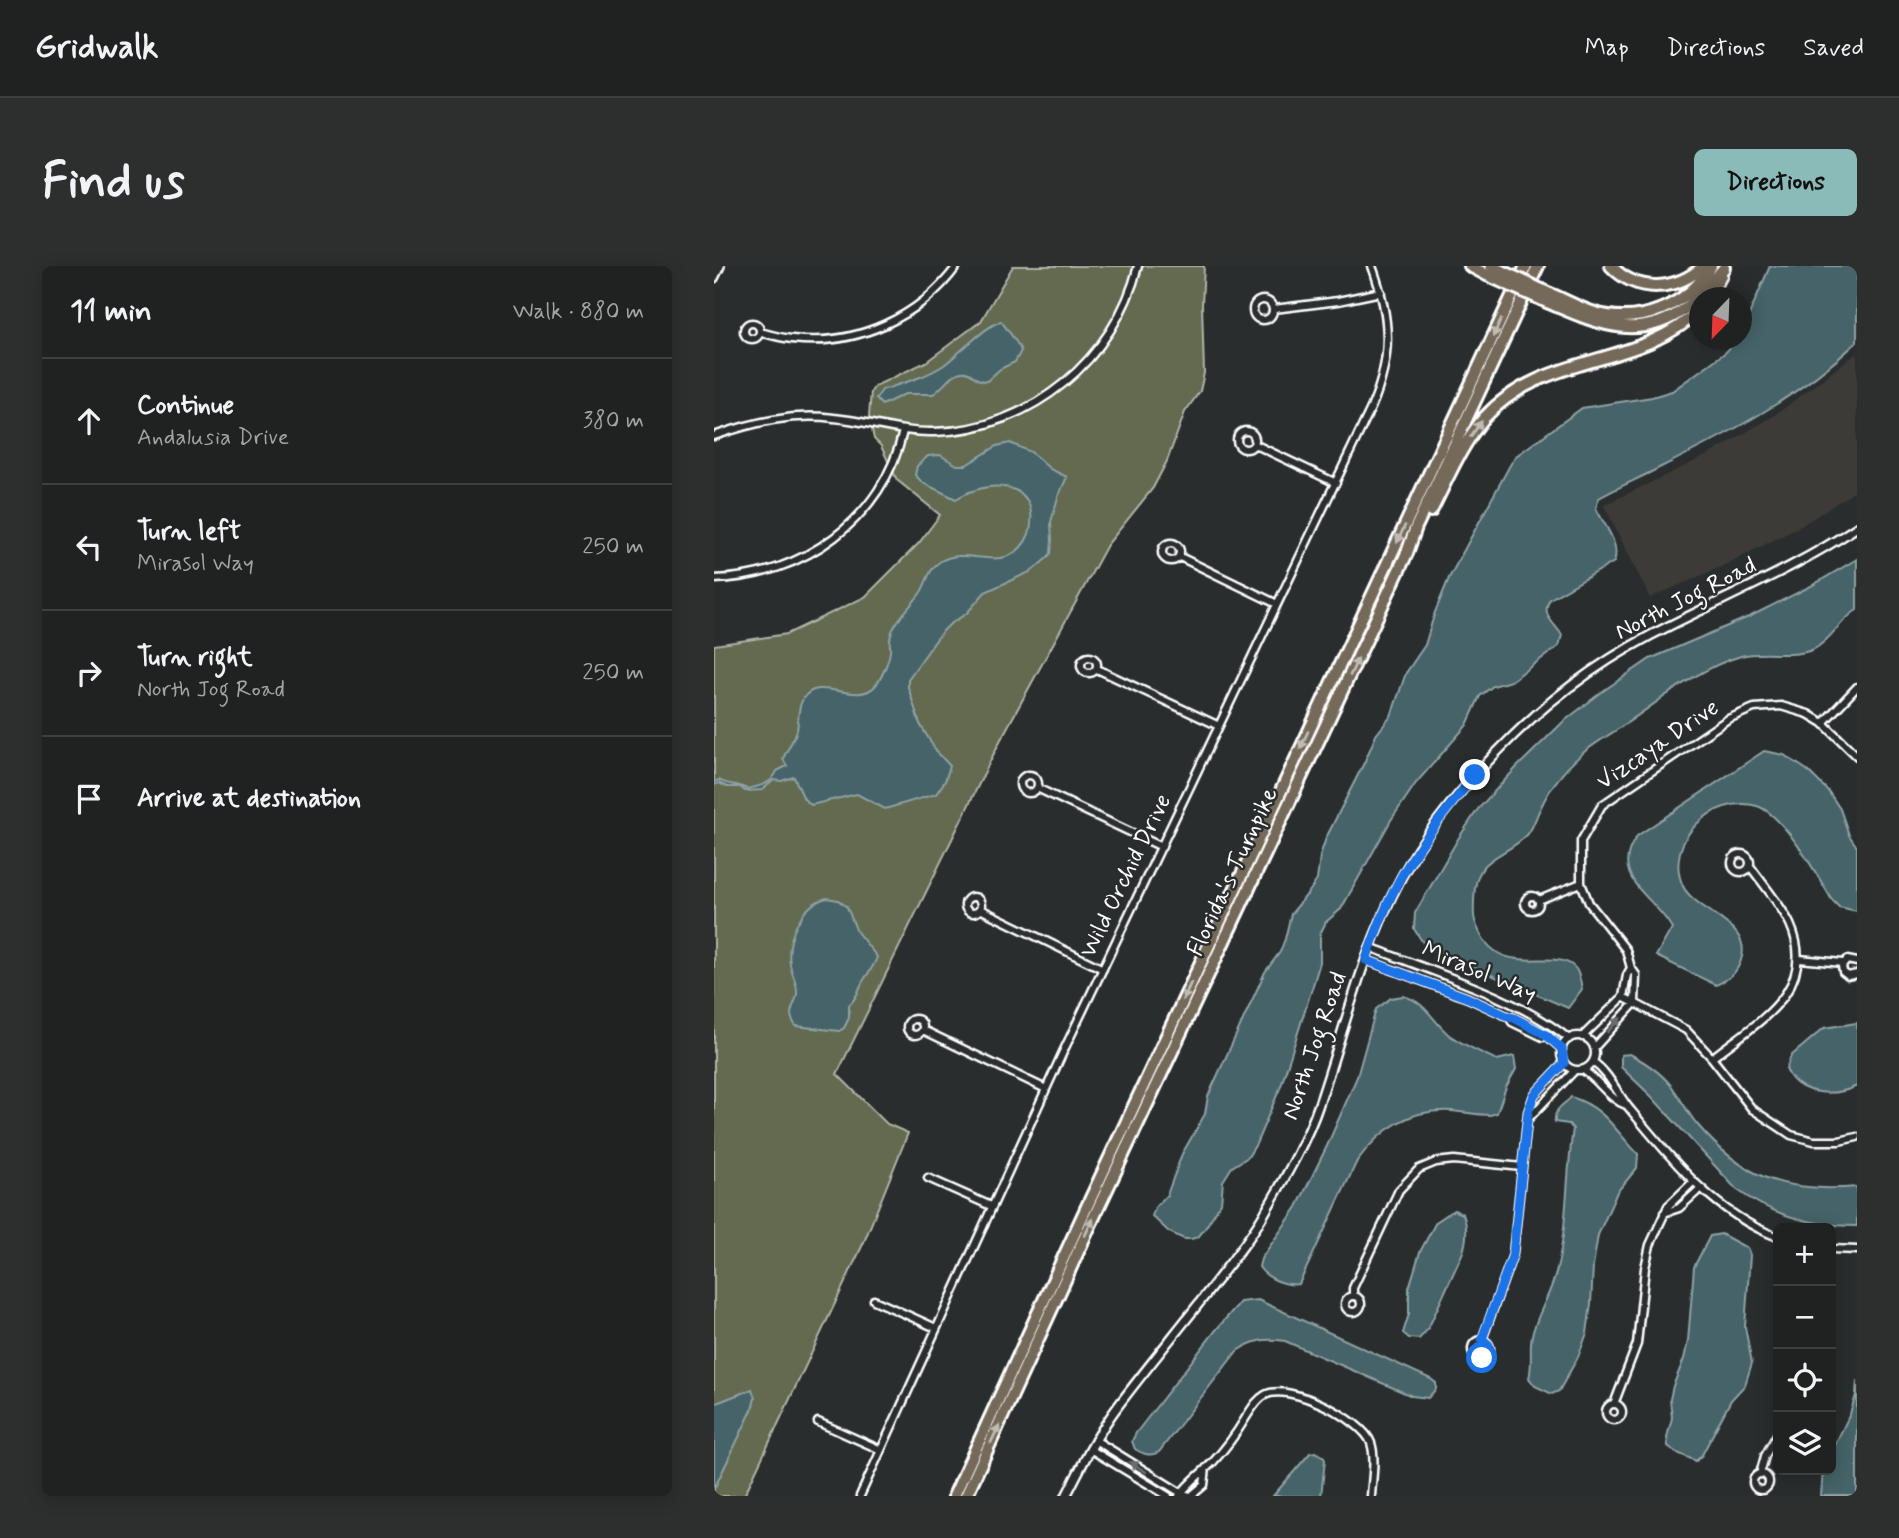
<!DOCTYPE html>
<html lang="en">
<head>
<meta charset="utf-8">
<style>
  :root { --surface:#202222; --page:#2d2f2f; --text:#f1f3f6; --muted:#a2a4a5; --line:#3d3f40; --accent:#8bbbb9 }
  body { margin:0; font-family:Mynerve,sans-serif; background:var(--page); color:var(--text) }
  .controls { position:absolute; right:21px; bottom:21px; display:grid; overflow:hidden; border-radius:10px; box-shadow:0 4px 18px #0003 }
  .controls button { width:63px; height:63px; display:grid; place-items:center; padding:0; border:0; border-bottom:2px solid var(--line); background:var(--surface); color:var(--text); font:35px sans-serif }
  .compass { position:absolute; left:975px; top:21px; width:63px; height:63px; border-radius:50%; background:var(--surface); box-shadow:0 4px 18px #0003; rotate:203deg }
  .stop { position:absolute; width:21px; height:21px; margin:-16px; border:5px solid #1a73e8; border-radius:50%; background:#fff }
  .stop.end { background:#1a73e8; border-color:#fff; box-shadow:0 2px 7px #0008 }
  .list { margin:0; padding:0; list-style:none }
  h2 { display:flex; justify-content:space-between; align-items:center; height:91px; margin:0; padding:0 28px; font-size:30px }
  h2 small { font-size:23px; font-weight:400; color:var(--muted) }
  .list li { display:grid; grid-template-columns:46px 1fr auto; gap:21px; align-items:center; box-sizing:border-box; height:126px; padding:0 28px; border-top:2px solid var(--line) }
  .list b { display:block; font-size:26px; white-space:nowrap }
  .list p { margin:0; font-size:23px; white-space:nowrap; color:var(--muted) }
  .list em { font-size:23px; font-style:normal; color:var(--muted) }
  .icon { flex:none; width:38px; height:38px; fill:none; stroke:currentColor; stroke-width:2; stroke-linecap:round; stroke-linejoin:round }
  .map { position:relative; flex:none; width:1143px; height:1230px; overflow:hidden; border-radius:10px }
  header { display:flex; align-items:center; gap:42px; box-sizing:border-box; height:98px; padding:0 35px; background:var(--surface); border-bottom:2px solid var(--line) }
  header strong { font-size:33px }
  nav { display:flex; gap:38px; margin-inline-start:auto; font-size:24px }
  .intro { display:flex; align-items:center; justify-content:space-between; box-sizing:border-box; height:168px; padding:0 42px }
  h1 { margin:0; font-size:49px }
  .button { padding:18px 32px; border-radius:10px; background:var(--accent); color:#111; font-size:24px; font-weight:700 }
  main { display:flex; gap:42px; padding:0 42px }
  aside { flex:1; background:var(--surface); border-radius:10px; box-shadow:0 4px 18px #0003 }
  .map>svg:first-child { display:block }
</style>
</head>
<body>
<header>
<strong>Gridwalk</strong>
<nav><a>Map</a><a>Directions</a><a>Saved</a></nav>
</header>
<div class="intro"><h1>Find us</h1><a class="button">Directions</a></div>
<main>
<aside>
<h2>11 min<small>Walk · 880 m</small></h2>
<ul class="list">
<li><svg class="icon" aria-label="ahead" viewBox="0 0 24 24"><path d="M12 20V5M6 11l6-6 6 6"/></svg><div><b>Continue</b><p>Andalusia Drive</p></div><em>380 m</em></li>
<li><svg class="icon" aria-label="left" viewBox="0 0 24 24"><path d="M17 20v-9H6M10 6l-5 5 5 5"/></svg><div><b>Turn left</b><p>Mirasol Way</p></div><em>250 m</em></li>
<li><svg class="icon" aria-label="right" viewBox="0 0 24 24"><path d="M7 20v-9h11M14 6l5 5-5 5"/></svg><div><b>Turn right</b><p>North Jog Road</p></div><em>250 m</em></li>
<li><svg class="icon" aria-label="arrive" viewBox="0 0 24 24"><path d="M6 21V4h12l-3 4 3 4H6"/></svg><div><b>Arrive at destination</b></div></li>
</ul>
</aside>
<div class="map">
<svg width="1143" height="1230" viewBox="0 0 1143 1230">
  <rect width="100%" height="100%" fill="#2a2d2e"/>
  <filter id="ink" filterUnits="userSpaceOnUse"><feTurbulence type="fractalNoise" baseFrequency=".0143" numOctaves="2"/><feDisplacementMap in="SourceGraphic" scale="14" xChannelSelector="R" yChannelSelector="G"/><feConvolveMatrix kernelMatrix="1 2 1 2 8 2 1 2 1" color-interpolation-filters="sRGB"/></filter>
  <g filter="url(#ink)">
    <!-- built -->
    <path fill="#3d3a39" d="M1143 87V224L1087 260 1013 298 936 332 890 239 994 189 1061 149Z"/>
    <!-- green -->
    <path fill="#636a50" stroke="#b1b4a8" stroke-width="2" d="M299 0H490L488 38 490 107 486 125 471 146 453 195 439 222 393 279 286 475 123 808 173 858 194 867 150 976 30 1230H0V379L73 368 151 331 205 277 226 249 183 214 167 180 160 173 155 150 157 126 161 120 212 96 267 55Z"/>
    <!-- water -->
    <path fill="#456468" stroke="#8fa2a4" stroke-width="2" d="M1056 0H1143V76C1085 131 1014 168 943 203 924 213 904 221 885 232L882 242C889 258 907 277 900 296L836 333C826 348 840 357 848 369L845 380 797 415 779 420 766 430 753 459 702 517 677 554 627 643 612 656 606 668V696L600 716 567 820 542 878 534 891 518 901 509 915 507 937 490 964 484 971 477 973H470L455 966 438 950 442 940 453 929 468 888 491 848 494 830 551 706 566 686 571 673 577 648 595 626 603 614 606 590 612 572 651 495 662 469 677 450 692 407 711 379 721 346 735 312 796 199 802 190 868 142 938 131 958 125 1012 86 1023 74H1028V65Z
      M287 55C292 62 305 78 307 85L301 96 286 103 273 115C260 115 261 108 252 106 239 103 229 123 219 128H191L168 139 162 133 168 124C189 117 212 111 230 99 246 87 269 62 287 55Z
      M296 177 317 186 336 203 353 211 344 231 337 256 338 274 337 287 333 292 318 305 271 326 253 347 235 359 227 367 194 413V421L206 458 222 485 236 500 231 515 222 528 171 543 143 528 97 539 90 533 80 511 67 515 60 514 48 524 31 525 26 521H13L5 517 0 519V516L5 514C15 520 22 517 33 523 46 520 58 518 63 505L73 500 69 493C73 483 80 474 83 464 85 454 83 442 89 433 104 407 143 442 162 419 168 411 175 395 176 385 177 381 175 378 176 374 177 357 198 340 207 326 214 314 215 302 227 295 253 280 284 306 307 281 320 267 323 236 303 225 284 216 259 222 242 233L209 217 201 209 203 200 214 190 226 189 243 199H252L283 180Z
      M1143 293V344C1126 354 1117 374 1100 383 1079 393 1050 384 1027 390 985 402 948 433 913 457 899 467 882 476 869 487 853 501 836 521 827 541 822 550 820 561 813 569 788 594 761 588 760 634 760 641 759 649 761 655 782 720 842 677 862 703 865 708 867 717 868 723L854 742 726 687 710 678 700 663 701 647 744 573 764 543 803 501 849 456 889 425 936 393 1037 350 1097 320Z
      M1050 485 1070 489 1093 504 1114 525 1126 543 1135 569 1143 581V645L1125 641 1118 634C1104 610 1069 548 1043 540 998 528 949 576 969 620 981 646 1040 658 1027 694 1023 707 1015 713 1002 719L942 690 958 662C939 629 893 611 923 570Z
      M113 632 124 634 133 641 143 666 163 691C160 700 156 705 151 712 143 723 146 729 135 739V752L130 762 125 765 82 760C70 744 84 739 83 725 83 716 77 707 76 698 72 673 87 638 113 632Z
      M689 730C711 735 718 754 734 768 748 779 767 786 783 794L800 790 802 803 792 821 783 847 776 849C763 849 750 846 737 845 696 843 667 862 643 895L585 1018C572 1020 553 1013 545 1001L547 993 583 941 613 880 643 811 662 743 677 732Z
      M1143 757V820C1121 831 1083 830 1072 803L1077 790 1110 762Z
      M916 788C933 797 950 808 961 825 968 835 974 847 982 857 1029 913 1071 927 1143 921V960C1100 960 1057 949 1022 923L937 830 907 801V789Z
      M857 831C892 842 900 864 924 888L923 902 903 926 884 969 879 1000 877 1038 873 1067 864 1091 845 1125 838 1128 821 1120 815 1112C819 1098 815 1083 818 1069 824 1046 838 1026 843 1003 854 957 852 909 859 863L855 858 841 856C839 842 852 838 857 831Z
      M740 944 749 948C754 961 753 973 749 986L714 1063 705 1073 695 1072 689 1067 695 1048V1022L706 986 722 956Z
      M1007 968 1033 982 1036 989 1031 1061 1038 1097 1031 1119 1017 1134 988 1189 982 1195 961 1186 954 1180 953 1171 958 1152 956 1133 959 1120 970 1093 974 1075 980 1001 996 970Z
      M544 1034 717 1113 722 1117V1123L714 1132 698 1130 571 1075C551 1072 539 1074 523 1085L445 1186C436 1191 429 1188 421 1183L418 1175 422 1167 502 1064 526 1036Z
      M1143 1114V1230H1107L1109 1204H1117V1187L1136 1148 1142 1129Z
      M38 1123 41 1132 38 1144 0 1223V1138Z
      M601 1186 609 1190 611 1194 607 1230H559L596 1187Z"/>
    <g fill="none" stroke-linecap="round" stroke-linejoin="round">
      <defs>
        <path id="minor" d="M539 44a10 10 0 1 1 20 0a10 10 0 1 1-20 0Z
          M560 43 624 35 667 26
          M30 65a8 8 0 1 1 16 0a8 8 0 1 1-16 0Z
          M46 66C57 69 67 72 78 73 142 81 206 51 243 0
          M523 174a9 9 0 1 1 18 0a9 9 0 1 1-18 0Z
          M0 170C40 156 78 147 120 152 154 155 186 167 220 166 317 164 401 93 424 0
          M540 178 622 217
          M448 286a9 9 0 1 1 18 0a9 9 0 1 1-18 0Z
          M466 291 563 338
          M0 313C88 311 170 253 189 165
          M367 399a8 8 0 1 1 16 0a8 8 0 1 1-16 0Z
          M383 403 505 460
          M1109 457 1143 421
          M306 518a9 9 0 1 1 18 0a9 9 0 1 1-18 0Z
          M323 522 448 581
          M1018 597a9 9 0 1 1 18 0a9 9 0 1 1-18 0Z
          M811 637a7 7 0 1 1 14 0a7 7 0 1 1-14 0Z
          M251 639a8 8 0 1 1 16 0a8 8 0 1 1-16 0Z
          M825 634 867 617
          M266 643 389 703
          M656 681C716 705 807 733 855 773
          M1085 693 1129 697
          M652 694 754 732 795 751 800 752 832 769 848 783
          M1143 696 1133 694 1128 700 1129 706 1134 710 1143 708
          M909 731 972 764 998 792 1038 843 1077 869 1100 875H1125L1143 871
          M909 731 913 709 917 702
          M795 751 798 756 829 771
          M193 761a8 8 0 1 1 16 0a8 8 0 1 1-16 0Z
          M209 764 332 823
          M847 787a17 17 0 1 1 34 0a17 17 0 1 1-34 0Z
          M868 771 909 731
          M880 782 921 737 922 709 917 702 912 684 875 637 867 617V575L888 539 1014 453 1040 442 1067 440 1094 448 1109 457 1143 490
          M998 792C1042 757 1106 724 1076 658 1067 639 1048 617 1036 600
          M879 796C895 807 903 827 915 842 957 893 1001 948 1064 971
          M869 804C885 814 895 833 912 839
          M813 854 861 804
          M214 912 277 940
          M950 947 965 942 987 922
          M1117 983 1143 984
          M631 1038a8 8 0 1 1 16 0a8 8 0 1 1-16 0Z
          M639 1030V1022L685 924 705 903 722 896 740 894 808 901
          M160 1034 222 1062
          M758 1083a9 9 0 1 1 18 0a9 9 0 1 1-18 0Z
          M768 1074 799 988 814 846 820 829 850 797
          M892 1146a8 8 0 1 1 16 0a8 8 0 1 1-16 0Z
          M900 1138 923 1078 931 1002 936 979 954 940 980 915
          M104 1156 167 1184
          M381 1174 467 1227 476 1230
          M376 1183 454 1230
          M1039 1216a8 8 0 1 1 16 0a8 8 0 1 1-16 0Z
          M1046 1208 1051 1190 1064 1167
          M146 1230 349 786 657 142C679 91 677 52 658 0
          M465 1230C475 1216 487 1208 499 1196 511 1183 522 1168 531 1153 537 1144 542 1134 551 1129 574 1116 649 1153 657 1177 662 1192 658 1214 657 1230
          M477 1230 490 1219 492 1202"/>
        <path id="tertiary" d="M0 12 6 0
          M352 1230C368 1199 383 1168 404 1140 434 1100 466 1062 497 1022 516 997 538 971 553 943 572 910 593 874 605 838 631 762 649 683 687 612 715 559 757 511 800 469 846 424 901 386 959 358 1021 327 1085 300 1143 261"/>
        <path id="motorway" d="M756 0 773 9
          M897 0C924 28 962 25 990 0
          M836 28C851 34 866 43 881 47 925 60 974 40 997 0
          M995 32 1007 9
          M833 36C881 56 924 78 972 42 986 31 998 15 1010 2
          M717 245C733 214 747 179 770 152 830 85 927 103 986 43
          M240 1230 369 949 812 0
          M252 1230 379 953 693 287 702 261 824 0"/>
      </defs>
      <!-- minor casing -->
      <use href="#minor" stroke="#fff" stroke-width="11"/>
      <!-- tertiary casing -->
      <use href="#tertiary" stroke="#fff" stroke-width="12"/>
      <!-- motorway casing -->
      <use href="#motorway" stroke="#fff" stroke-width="16"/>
      <!-- minor -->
      <use href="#minor" stroke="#2a2d2e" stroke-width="6"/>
      <!-- tertiary -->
      <use href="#tertiary" stroke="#2a2d2e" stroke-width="7"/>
      <!-- motorway -->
      <use href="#motorway" stroke="#746a5a" stroke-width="10"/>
      <defs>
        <path id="motorway-bridge" d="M777 0 836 28
          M773 9 833 36"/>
      </defs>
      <!-- motorway-bridge casing -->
      <use href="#motorway-bridge" stroke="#fff" stroke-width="16" stroke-linecap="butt"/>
      <!-- motorway-bridge -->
      <use href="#motorway-bridge" stroke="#746a5a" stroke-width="10"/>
    </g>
    <!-- one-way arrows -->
    <defs><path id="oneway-solid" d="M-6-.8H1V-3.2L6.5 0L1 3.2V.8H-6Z" transform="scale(1.75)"/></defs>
    <g fill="#c0bcb5">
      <use href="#oneway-solid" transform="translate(783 62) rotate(115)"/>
      <use href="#oneway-solid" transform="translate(762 163) rotate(-54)"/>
      <use href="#oneway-solid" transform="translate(687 268) rotate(115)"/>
      <use href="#oneway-solid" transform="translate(640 401) rotate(-65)"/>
      <use href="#oneway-solid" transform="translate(590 474) rotate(115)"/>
      <use href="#oneway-solid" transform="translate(473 725) rotate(115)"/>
      <use href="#oneway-solid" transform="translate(375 961) rotate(-65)"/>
      <use href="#oneway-solid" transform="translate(281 1168) rotate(-65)"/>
    </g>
    <g fill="#6a6c6d">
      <use href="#oneway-solid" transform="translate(900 759) rotate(-47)"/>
      <use href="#oneway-solid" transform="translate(424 1201) rotate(-148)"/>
    </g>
  </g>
  <g fill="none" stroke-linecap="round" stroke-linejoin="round" filter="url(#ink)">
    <!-- route -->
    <path stroke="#1a73e8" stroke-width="9" d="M761 509C735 541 709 573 688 609 673 636 662 665 652 694L754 732 795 751 800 752 832 769 848 783 850 797 820 829 814 846 799 988 768 1073 775 1079 776 1084 768 1092"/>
  </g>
  <g text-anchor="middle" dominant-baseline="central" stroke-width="5" stroke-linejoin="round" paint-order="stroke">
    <!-- street labels -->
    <g font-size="24" fill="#fff" stroke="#2a2d2e">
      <text transform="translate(972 333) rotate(-27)">North Jog Road</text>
      <text transform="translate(944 479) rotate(-34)">Vizcaya Drive</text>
      <text transform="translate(519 606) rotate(-65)">Florida's Turnpike</text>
      <text transform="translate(412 610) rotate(-64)">Wild Orchid Drive</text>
      <text transform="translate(765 706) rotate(23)">Mirasol Way</text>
      <text transform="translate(601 780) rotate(-71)">North Jog Road</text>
    </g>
  </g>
</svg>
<div class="controls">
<button>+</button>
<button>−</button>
<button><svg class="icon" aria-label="locate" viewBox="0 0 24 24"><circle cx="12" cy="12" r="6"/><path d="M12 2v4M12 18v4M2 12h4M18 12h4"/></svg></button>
<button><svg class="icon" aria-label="layers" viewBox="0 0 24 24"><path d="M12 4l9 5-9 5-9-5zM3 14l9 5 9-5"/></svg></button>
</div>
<svg class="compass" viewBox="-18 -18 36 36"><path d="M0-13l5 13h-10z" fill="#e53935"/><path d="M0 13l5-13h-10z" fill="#a2a4a5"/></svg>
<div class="stop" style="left:768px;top:1092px"></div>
<div class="stop end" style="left:761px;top:509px"></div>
</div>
</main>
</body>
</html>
